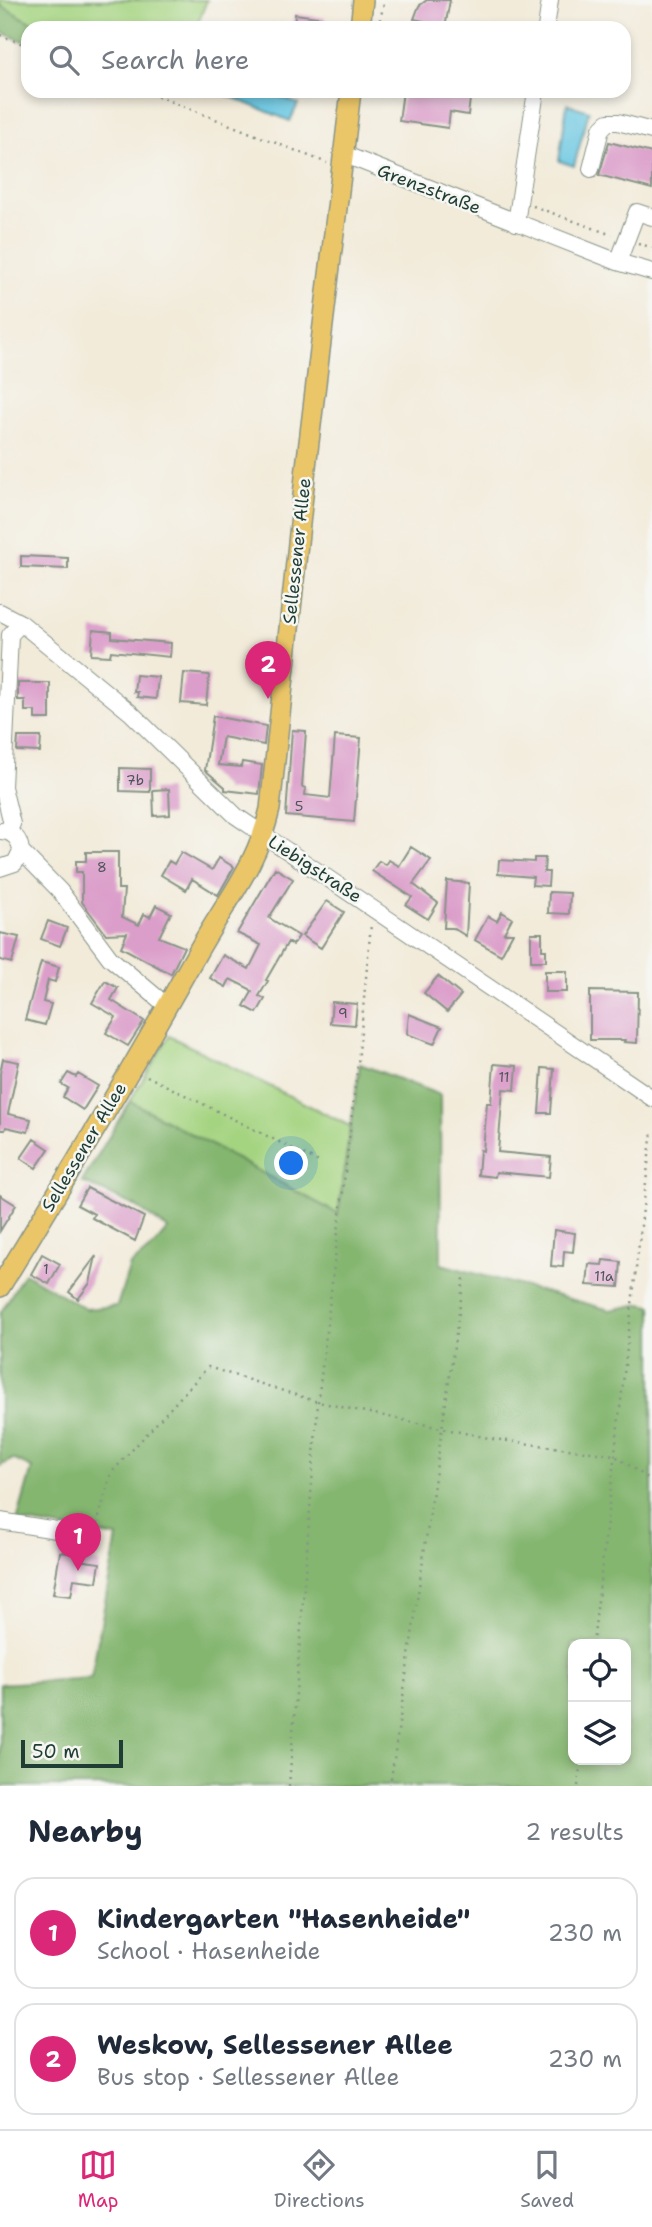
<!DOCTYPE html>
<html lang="en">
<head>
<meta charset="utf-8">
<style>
  :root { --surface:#fff; --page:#f2f2f3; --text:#1f2937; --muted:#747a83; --line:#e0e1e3; --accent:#db2777 }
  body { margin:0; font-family:"Shantell Sans",sans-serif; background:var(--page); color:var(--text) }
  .controls { position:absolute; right:21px; bottom:21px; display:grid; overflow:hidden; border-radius:14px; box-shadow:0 4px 10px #0003 }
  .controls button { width:63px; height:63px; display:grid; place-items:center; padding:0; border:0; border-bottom:2px solid var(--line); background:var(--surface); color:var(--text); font:35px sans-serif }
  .scale { position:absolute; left:21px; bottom:18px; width:102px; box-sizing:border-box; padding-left:7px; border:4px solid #1f3d34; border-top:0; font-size:19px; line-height:24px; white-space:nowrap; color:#1f3d34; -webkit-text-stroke:5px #f6f6f2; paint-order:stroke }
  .you { position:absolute; left:292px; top:1164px; width:24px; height:24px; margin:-18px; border:5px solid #fff; border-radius:50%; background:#1a73e8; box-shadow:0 0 0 10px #1a73e833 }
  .badge { display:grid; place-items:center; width:46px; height:46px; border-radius:50%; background:var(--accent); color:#fff; font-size:23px; font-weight:700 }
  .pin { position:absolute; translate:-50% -58px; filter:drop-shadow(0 2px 4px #0008) }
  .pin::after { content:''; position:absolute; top:37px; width:24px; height:21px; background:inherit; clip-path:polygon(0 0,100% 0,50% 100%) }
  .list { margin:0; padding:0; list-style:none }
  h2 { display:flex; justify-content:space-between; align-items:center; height:91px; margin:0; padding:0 28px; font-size:30px }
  h2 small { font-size:23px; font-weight:400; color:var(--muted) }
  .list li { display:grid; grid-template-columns:46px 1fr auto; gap:21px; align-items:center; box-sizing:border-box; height:112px; margin:0 14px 14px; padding:0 14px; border:2px solid var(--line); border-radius:21px }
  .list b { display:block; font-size:26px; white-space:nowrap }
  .list p { margin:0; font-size:23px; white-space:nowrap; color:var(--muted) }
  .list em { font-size:23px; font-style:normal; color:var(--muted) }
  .icon { flex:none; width:38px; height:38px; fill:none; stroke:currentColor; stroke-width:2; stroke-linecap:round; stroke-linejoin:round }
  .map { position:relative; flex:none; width:652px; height:1786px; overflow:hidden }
  .search { position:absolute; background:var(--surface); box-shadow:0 4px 10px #0003; left:21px; right:21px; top:21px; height:77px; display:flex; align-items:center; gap:18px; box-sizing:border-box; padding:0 24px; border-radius:21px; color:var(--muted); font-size:26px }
  .sheet { height:343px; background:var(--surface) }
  nav { display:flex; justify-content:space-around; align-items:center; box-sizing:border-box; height:98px; border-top:2px solid var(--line); background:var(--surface); font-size:19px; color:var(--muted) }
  nav a { display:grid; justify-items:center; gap:4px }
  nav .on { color:var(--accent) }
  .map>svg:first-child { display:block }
</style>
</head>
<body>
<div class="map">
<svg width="652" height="1786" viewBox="0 0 652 1786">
  <rect width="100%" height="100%" fill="#f6f6f2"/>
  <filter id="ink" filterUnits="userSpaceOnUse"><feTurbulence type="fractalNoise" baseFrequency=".0143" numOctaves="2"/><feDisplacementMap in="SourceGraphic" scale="14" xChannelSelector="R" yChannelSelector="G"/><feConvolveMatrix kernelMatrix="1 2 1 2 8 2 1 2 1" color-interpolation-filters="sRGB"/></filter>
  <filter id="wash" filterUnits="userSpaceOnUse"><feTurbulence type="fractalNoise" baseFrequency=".00686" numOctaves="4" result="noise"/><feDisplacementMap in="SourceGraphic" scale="28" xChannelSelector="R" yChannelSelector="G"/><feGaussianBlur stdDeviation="1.57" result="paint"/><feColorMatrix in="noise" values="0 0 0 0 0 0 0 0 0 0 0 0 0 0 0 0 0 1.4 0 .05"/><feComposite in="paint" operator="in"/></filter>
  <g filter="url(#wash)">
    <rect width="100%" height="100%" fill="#f2ebda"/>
    <!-- green -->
    <path fill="#a5d481" stroke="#62885a" stroke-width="2" d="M0 0H207L196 28H41L0 5Z
      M169 1036 350 1126 339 1215 130 1101Z"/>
    <!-- forest -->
    <path fill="#84b66f" stroke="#527a52" stroke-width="2" fill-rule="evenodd" d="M0 5 41 28H28V43L0 32Z
      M360 1064 440 1095 441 1264 610 1310 641 1304 652 1306V1786H0V1684L91 1678 117 1537 17 1521 32 1468 13 1459 0 1466V1314L24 1273 86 1309 117 1306 130 1265 153 1247 168 1229 135 1206 82 1182 130 1101 338 1214ZM573 1644H626V1760H573Z"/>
    <!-- water -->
    <path fill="#63c5e1" stroke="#41818a" stroke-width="2" d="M217 91H266L298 104 290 121Z
      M567 104 589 111 574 166 559 161Z"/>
    <g id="blocks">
      <!-- building -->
      <path fill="#db9eca" d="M427 0H450L445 28H423L424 21 414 19 419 6Z
        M295 14 325 18 324 28H294Z
        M403 91H471L468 115 450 112 448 128 399 121Z
        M609 142 652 153V189L599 175Z
        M21 556 68 558V569L21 567Z
        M93 630 112 632V638L171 643 170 657 111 651 110 656 91 655Z
        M184 673 209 675 206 705 181 703Z
        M136 675 158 677 156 699 137 697 138 692H134Z
        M18 683H50V719H35V711H25V700H18Z
        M213 716 266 726 264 745 223 737 218 765 241 767 242 762 262 765 259 794 225 790V787L205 770Z
        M292 730 306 731 302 787 306 788 305 795 330 798 335 736 361 738 354 822 286 816Z
        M18 737H41L40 752 17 751Z
        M120 768 150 769V792L120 791Z
        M169 789 170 815 154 816 153 790Z
        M411 847 431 860 413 884 438 903 428 919 406 905 412 897 372 871 379 861 386 865 389 860 399 866Z
        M86 852H118V889H124L122 917 139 925 144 914 150 917 156 905 171 913 159 937 184 947 171 974 121 947 127 933 106 934 82 902V872H76V861H86Z
        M181 852 212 870 219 858 234 867 218 895 192 879 186 890 161 875 169 861 174 864Z
        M534 858H545L544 872H549L548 886 532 885 533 877 498 874 499 860 534 862Z
        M275 868 293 879 269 918 299 936 293 945 288 942 266 980 268 981 259 996 265 999 257 1013 244 1006 252 992 250 989 230 979 226 987 210 978 223 955 249 969 261 945 237 933Z
        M447 881 469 883 466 936 453 928H444Z
        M549 892 570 893 569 914 548 913Z
        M327 901 344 912 321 948 302 936Z
        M502 912 512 918 504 933H513L501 955 475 940 488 916 497 921Z
        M48 921 67 928 60 946 41 939Z
        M0 933 19 937 12 963 0 960Z
        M531 933H542V950H546V961H531Z
        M41 962 59 967 55 982 48 980 43 1002 51 1004 45 1025 25 1020Z
        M545 971H567V992H545Z
        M438 976 461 995 447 1012 424 993Z
        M105 981 118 988 111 1000 144 1021 128 1046 106 1033 116 1017 92 1003Z
        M590 991 638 992 637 1043 624 1042 625 1040H590Z
        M332 1002 357 1004 355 1025 330 1023Z
        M409 1014 442 1027 434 1044 407 1034Z
        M3 1059 19 1062 8 1114 31 1119 28 1132 6 1127 5 1130H0V1073Z
        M494 1064 517 1066 515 1090 503 1089 498 1152 551 1157 549 1177 496 1172 495 1177 478 1175 480 1150 483 1151 487 1103H491Z
        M542 1068 554 1069 551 1113H539Z
        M68 1073 76 1077 78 1074 98 1086 83 1110 63 1097 68 1088 61 1084Z
        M34 1139 49 1149 36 1168 21 1158Z
        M87 1188 144 1217 135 1241 92 1218 94 1214 77 1205Z
        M0 1195 16 1205 0 1231Z
        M554 1230 575 1233 573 1252 564 1251 563 1267 551 1266Z
        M42 1254 60 1264 49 1284 31 1274Z
        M96 1256 90 1283 78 1299 69 1292Z
        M603 1260 621 1262 619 1287 587 1285 589 1264 602 1265Z
        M60 1552 78 1554 77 1560 100 1563 97 1582 74 1579 71 1596 53 1594Z"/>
    </g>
  </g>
  <g filter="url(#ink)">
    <use href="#blocks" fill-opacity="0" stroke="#889487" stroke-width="2"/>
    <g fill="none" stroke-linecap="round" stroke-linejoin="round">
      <defs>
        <path id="minor" d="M546 28 550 0
          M343 154 618 262 652 272
          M591 169 601 129 608 122H618L652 131
          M516 223 536 91
          M618 262 637 212 652 217
          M0 612 21 623 131 713 236 816 652 1098
          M0 831C13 831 20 839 21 851L15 863 0 868
          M6 831 12 824 3 787 10 635 21 623
          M21 851 60 891 110 958 167 1006
          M0 1521 94 1536"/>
        <path id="major" d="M360 28 363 0
          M0 1287C68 1176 135 1065 198 951 226 901 257 866 270 809L306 467 351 91"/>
      </defs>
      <!-- minor casing -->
      <use href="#minor" stroke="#889487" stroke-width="18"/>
      <!-- major casing -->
      <use href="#major" stroke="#889487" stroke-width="22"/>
      <!-- path -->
      <path stroke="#889487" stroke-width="2.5" stroke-dasharray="2 5" stroke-linecap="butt" d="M378 27 385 0
        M0 35 28 46
        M144 91 327 163
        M533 206 612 235
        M638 244 652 247
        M147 1076 321 1163
        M97 1524 111 1473 208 1367 318 1402 493 1439 614 1455 652 1481
        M593 1644 652 1130
        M289 1786 318 1402 358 1063 371 924
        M390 1786 464 1278
        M578 1786 581 1760"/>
      <!-- minor -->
      <use href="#minor" stroke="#fff" stroke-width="16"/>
      <!-- major -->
      <use href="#major" stroke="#ebc669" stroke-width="19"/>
    </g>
  </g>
  <g text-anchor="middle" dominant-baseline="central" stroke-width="5" stroke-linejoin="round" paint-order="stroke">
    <!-- number labels -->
    <g font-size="14" fill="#4e555a">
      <text x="135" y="780">7b</text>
      <text x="299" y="806">5</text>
      <text x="102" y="867">8</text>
      <text x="343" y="1013">9</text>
      <text x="504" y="1077">11</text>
      <text x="46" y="1269">1</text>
      <text x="604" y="1276">11a</text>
    </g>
    <!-- street labels -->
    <g font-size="18" fill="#1f3d34" stroke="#f6f6f2">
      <text transform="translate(429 189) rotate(21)">Grenzstraße</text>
      <text transform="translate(297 551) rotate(-84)">Sellessener Allee</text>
      <text transform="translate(315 869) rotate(33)">Liebigstraße</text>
      <text transform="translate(84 1147) rotate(-59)">Sellessener Allee</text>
    </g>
  </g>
</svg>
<div class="controls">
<button><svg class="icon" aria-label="locate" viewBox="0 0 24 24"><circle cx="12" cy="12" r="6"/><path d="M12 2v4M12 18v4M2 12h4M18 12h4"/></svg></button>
<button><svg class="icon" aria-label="layers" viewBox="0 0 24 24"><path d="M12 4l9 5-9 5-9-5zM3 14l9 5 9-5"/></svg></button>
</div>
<div class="scale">50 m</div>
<div class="you"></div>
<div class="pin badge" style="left:78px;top:1571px">1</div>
<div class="pin badge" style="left:268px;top:699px">2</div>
<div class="search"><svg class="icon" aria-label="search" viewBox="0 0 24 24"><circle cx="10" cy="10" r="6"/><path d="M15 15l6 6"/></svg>Search here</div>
</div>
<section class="sheet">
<h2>Nearby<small>2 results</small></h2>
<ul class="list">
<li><span class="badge">1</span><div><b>Kindergarten &quot;Hasenheide&quot;</b><p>School · Hasenheide</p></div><em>230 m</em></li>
<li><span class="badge">2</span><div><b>Weskow, Sellessener Allee</b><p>Bus stop · Sellessener Allee</p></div><em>230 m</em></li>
</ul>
</section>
<nav>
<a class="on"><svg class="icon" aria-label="map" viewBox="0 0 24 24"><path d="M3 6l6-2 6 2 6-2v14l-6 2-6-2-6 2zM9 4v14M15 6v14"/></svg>Map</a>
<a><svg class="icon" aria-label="directions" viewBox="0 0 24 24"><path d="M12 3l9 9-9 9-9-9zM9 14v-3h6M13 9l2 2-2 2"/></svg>Directions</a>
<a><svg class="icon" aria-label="saved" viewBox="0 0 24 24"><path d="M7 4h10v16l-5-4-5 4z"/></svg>Saved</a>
</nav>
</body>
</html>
